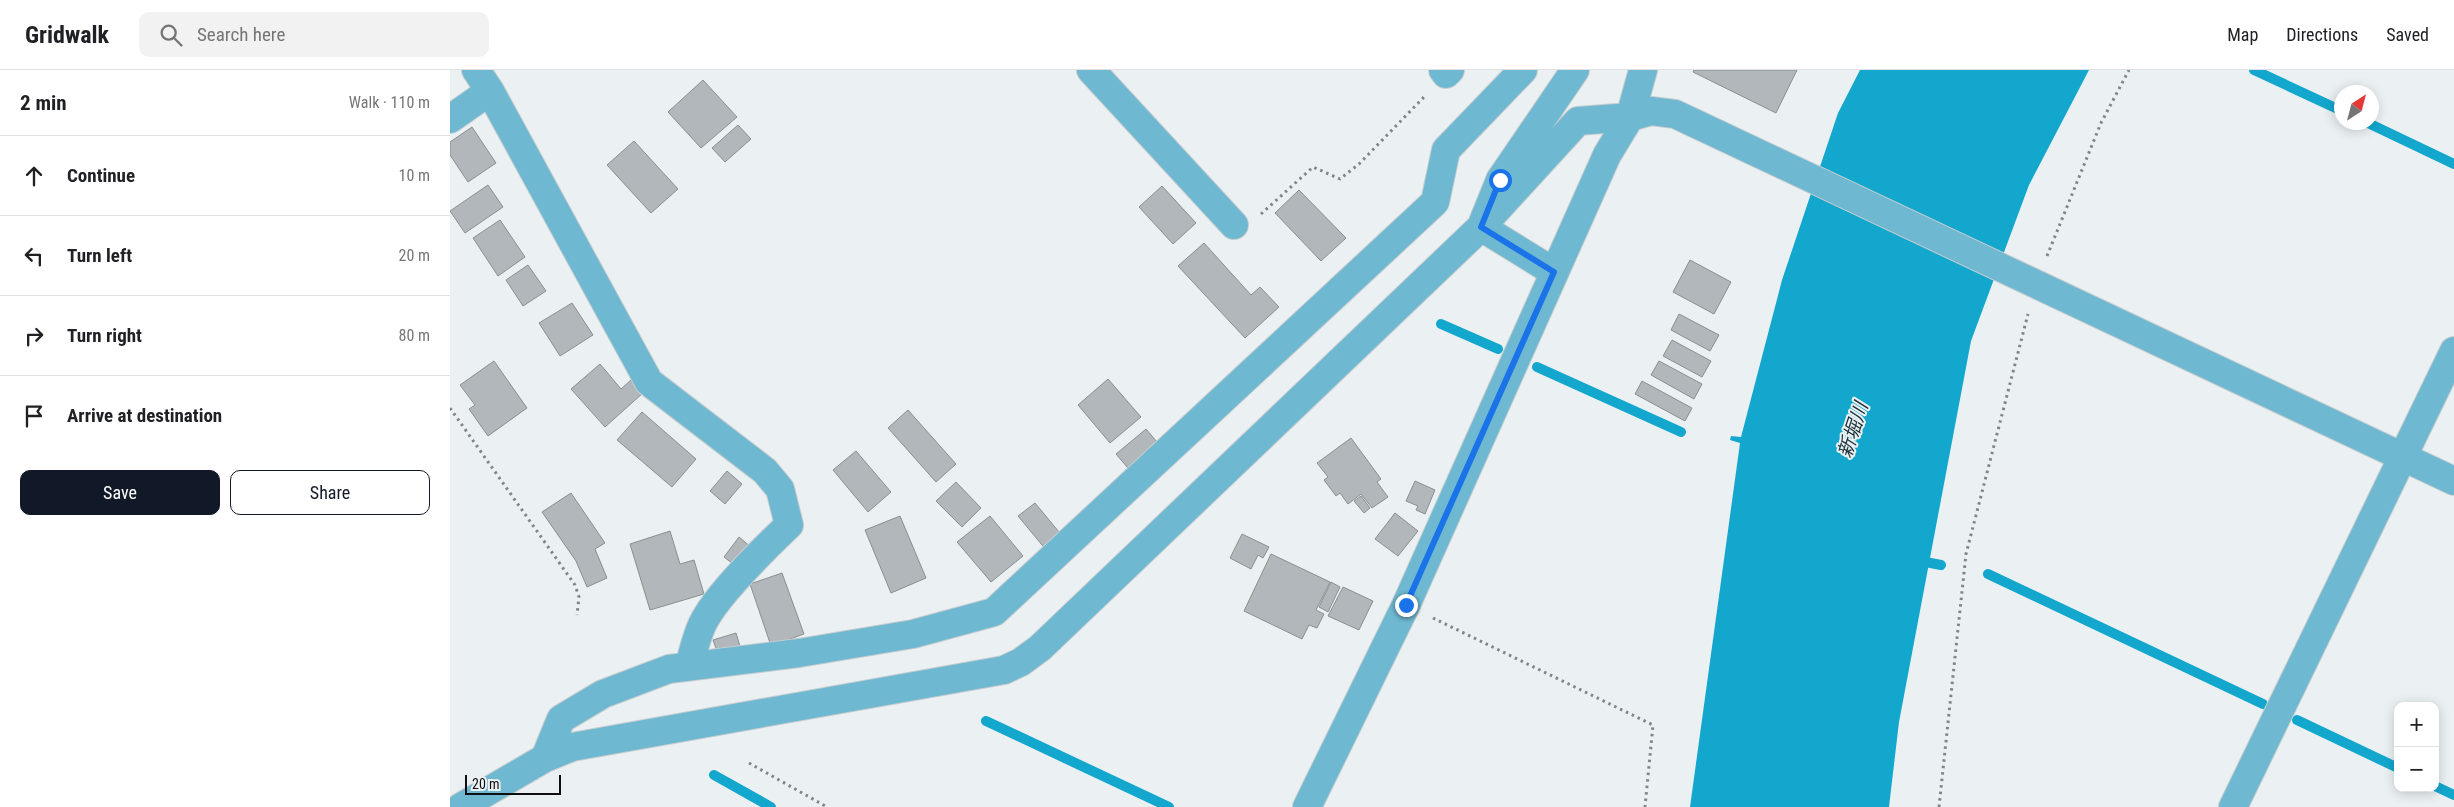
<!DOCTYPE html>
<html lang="en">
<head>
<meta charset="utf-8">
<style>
  :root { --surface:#fff; --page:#f2f2f2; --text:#202124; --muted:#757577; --line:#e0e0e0; --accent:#111827 }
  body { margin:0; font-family:"Roboto Condensed","Noto Sans JP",sans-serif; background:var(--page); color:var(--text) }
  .controls { position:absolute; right:15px; bottom:15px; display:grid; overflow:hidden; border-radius:10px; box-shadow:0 2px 12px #0003 }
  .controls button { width:45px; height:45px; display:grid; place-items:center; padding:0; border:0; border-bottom:1px solid var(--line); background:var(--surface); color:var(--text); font:25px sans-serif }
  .compass { position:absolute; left:1884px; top:15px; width:45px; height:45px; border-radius:50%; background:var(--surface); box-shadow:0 2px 12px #0003; rotate:36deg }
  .scale { position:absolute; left:15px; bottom:12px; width:96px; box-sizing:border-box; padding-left:5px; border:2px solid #0d0f10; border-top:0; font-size:14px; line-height:18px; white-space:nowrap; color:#0d0f10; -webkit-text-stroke:4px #ebf1f3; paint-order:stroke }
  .stop { position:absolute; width:15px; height:15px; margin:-11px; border:4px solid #1a73e8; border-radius:50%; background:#fff }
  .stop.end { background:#1a73e8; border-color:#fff; box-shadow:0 1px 5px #0008 }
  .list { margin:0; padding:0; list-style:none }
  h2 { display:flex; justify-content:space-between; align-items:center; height:65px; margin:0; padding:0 20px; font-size:21px }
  h2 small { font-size:16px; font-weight:400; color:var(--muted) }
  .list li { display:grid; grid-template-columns:32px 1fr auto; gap:15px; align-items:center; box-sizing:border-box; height:80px; padding:0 20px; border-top:1px solid var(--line) }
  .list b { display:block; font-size:19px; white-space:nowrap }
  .list em { font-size:16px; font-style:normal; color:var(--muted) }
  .actions { display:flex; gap:10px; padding:15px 20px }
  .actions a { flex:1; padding:11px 0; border:1px solid var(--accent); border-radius:10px; text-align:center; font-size:18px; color:var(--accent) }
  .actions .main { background:var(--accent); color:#fff }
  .icon { flex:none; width:28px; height:28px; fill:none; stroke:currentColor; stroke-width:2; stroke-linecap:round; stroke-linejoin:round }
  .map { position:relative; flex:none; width:2004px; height:737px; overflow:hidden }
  header { display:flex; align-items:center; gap:30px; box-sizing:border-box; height:70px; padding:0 25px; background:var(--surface); border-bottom:1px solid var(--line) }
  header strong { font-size:24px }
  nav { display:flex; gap:28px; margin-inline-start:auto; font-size:18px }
  .search { width:350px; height:45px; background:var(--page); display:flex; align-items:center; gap:12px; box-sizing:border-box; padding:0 18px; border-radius:10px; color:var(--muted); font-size:19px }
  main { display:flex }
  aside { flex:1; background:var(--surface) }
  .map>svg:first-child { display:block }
</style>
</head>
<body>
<header>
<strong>Gridwalk</strong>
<div class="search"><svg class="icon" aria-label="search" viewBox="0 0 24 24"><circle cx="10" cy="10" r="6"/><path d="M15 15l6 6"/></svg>Search here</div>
<nav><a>Map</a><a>Directions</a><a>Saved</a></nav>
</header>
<main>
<aside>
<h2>2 min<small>Walk · 110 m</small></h2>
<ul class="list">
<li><svg class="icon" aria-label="ahead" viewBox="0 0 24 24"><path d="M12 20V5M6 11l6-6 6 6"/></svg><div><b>Continue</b></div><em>10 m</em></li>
<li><svg class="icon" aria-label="left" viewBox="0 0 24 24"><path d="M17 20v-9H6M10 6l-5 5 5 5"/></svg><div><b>Turn left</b></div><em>20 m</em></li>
<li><svg class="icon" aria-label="right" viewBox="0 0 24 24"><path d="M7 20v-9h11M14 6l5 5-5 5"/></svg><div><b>Turn right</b></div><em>80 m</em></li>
<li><svg class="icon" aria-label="arrive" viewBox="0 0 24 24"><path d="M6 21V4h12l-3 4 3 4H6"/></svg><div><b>Arrive at destination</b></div></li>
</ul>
<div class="actions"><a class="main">Save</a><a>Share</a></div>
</aside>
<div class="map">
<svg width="2004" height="737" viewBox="0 0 2004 737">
  <rect width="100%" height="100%" fill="#ebf1f3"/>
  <!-- water -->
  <path fill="#13a7ce" d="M1410 0H1639L1579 115 1521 271 1449 652 1439 737H1240L1290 373 1280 370 1281 366 1291 367 1332 210 1388 43Z"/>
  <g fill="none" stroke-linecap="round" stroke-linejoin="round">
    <!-- stream -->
    <path stroke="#13a7ce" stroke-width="10" d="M1804 0 1892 41
      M1916 52 2004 94
      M991 254 1048 279
      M1087 297 1231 362
      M1465 490 1491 495
      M1538 504 1813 634
      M1847 650 1948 698
      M536 651 719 737
      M264 705 321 737
      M1985 716 2004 725"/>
  </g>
  <!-- building -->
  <path fill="#b1b7ba" stroke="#8a8f91" d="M1244 0H1347L1326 43 1243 2Z
    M253 10 287 47 251 78 218 42Z
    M288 55 301 69 275 92 262 78Z
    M22 57 46 93 18 112 0 85V72Z
    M184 71 228 119 201 143 157 95Z
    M38 115 53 137 15 163 0 141Z
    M712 116 746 153 723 174 689 137Z
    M849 120 896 168 871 191 825 143Z
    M50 150 75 187 48 206 23 168Z
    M754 173 801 225 810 217 829 237 795 268 728 196Z
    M1240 190 1281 212 1264 244 1223 222Z
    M78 195 96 221 73 236 56 210Z
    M122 233 143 265 110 286 89 253Z
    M1229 244 1269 265 1260 281 1221 260Z
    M1222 270 1261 291 1252 307 1213 286Z
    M44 291 77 338 38 366 19 339 25 335 10 315Z
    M1209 291 1252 314 1244 329 1201 305Z
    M150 294 171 319 181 310 193 323 155 357 121 319Z
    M658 309 691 347 660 373 628 335Z
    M1192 311 1242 338 1235 351 1185 324Z
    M458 340 506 394 486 412 438 358Z
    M192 342 246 389 222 417 167 370Z
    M696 359 713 379 683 404 666 384Z
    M901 368 931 409 927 412 938 427 922 438 911 424 898 434 890 423 886 426 874 410 878 407 867 393Z
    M406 381 441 422 418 442 383 400Z
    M277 401 292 414 275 434 260 421Z
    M965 411 985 420 975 444 966 440 968 436 956 431Z
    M506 412 531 438 512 457 486 431Z
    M121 423 155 473 145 479 157 508 137 517 126 491 92 442Z
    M911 426 920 438 914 443 904 431Z
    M585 433 614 468 597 481 568 446Z
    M945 443 968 461 948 486 925 469Z
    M450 446 476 508 441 523 415 460Z
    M540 446 573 486 541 512 507 472Z
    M220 461 230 494 244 490 254 524 200 540 180 474Z
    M792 464 819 477 813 488 808 485 801 499 780 488Z
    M289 467 302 478 287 497 274 487Z
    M821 484 880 512 866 540 874 544 867 558 859 555 852 569 794 541Z
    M332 503 354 564 321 576 300 514Z
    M881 512 890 517 878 542 869 537Z
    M893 517 923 531 909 560 878 546Z
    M286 563 293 586 271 592 263 570Z"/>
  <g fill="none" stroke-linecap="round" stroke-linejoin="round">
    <defs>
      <path id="minor" d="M26 0 40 21 199 312 315 401 330 419 339 455C315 478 265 526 252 555 246 568 243 583 239 596
        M641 0 784 155
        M993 0 996 4 1000 0
        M0 49 40 21
        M1104 202 1031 157 1050 110 1125 0
        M95 688 111 649 153 624 219 599 349 583 463 564 544 542 985 132 996 80 1073 0
        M11 737 95 688 122 677 554 600 571 592 590 578 1031 157 1128 51 1180 47 1193 0
        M1783 737 2004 281"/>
      <path id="tertiary" d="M857 737 956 535 1157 85 1180 47 1201 41 1225 44 2004 411"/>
    </defs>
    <!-- minor casing -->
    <use href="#minor" stroke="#c7cdcf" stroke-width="30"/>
    <!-- tertiary casing -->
    <use href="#tertiary" stroke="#c7cdcf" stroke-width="30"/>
    <!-- path -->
    <path stroke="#818587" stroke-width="3" stroke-dasharray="2.5 4" stroke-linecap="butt" d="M811 144 863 97 890 109 909 94 975 26
      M1597 186 1651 53 1679 0
      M0 338 125 515 129 527 127 545
      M983 548 1203 655 1195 737
      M299 693 377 737
      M1489 737 1516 484 1578 244"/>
    <!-- minor -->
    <use href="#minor" stroke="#6eb8d1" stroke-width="28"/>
    <!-- tertiary -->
    <use href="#tertiary" stroke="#6eb8d1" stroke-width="28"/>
  </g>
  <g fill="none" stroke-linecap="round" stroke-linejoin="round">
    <!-- route -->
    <path stroke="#1a73e8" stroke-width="6" d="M956 535 1104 202 1031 157 1050 110"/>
  </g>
  <g text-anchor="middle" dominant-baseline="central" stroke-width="4" stroke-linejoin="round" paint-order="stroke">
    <!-- water labels -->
    <g font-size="19" font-style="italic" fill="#1b3138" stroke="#ebf1f3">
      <text transform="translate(1403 360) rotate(-72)">新堀川</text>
    </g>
  </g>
</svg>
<div class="controls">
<button>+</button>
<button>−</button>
</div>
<svg class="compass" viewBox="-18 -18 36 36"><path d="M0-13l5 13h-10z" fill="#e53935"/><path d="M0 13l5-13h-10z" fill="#757577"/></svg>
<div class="scale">20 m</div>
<div class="stop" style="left:1050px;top:110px"></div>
<div class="stop end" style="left:956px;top:535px"></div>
</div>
</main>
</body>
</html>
